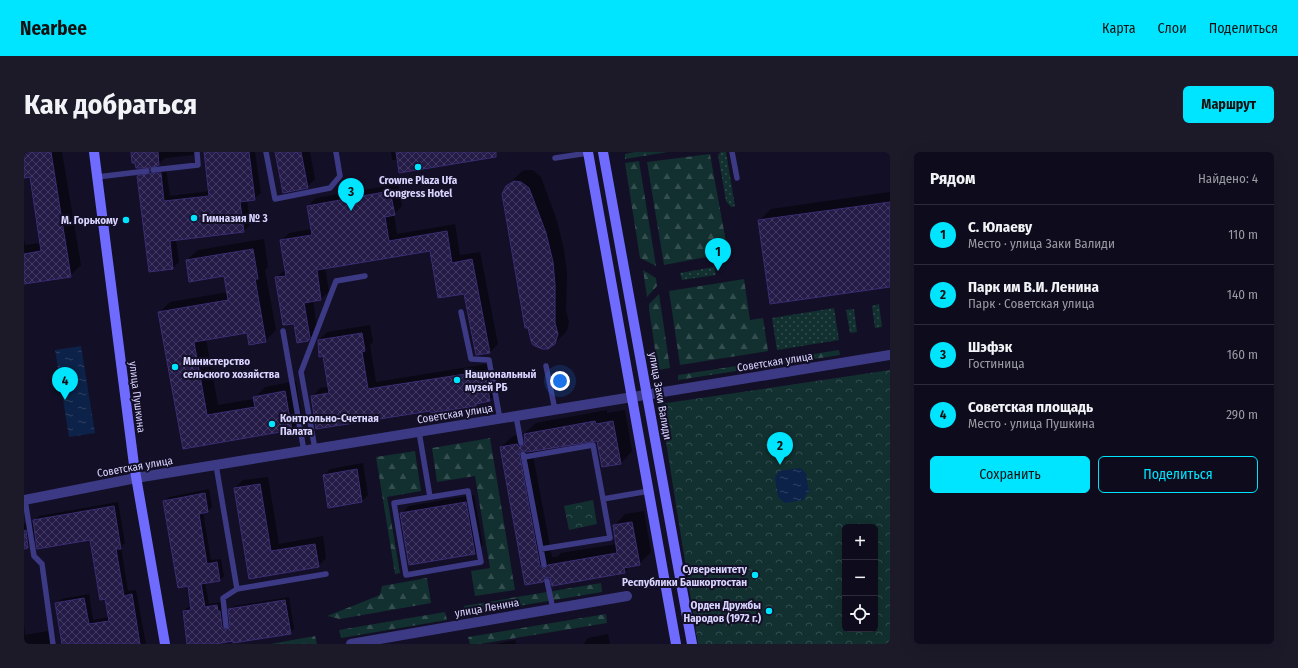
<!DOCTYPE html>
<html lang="ru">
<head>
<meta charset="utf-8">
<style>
  :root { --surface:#0e0b1c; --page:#1c1929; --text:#f1f3f6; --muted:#9b9ba3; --line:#2e2b3b; --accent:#00e5ff }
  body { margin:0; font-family:"Fira Sans Condensed",sans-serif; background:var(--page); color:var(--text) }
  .controls { position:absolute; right:12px; bottom:12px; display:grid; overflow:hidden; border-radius:6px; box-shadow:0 4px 16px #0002 }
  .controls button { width:36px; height:36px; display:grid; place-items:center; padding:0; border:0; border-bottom:1px solid var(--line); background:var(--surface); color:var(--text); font:20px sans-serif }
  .you { position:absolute; left:536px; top:229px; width:14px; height:14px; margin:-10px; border:3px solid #fff; border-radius:50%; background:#1a73e8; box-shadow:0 0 0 6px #1a73e833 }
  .badge { display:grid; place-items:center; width:26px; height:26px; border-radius:50%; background:var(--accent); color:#111; font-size:13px; font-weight:700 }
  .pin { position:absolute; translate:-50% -33px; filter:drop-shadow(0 1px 2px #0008) }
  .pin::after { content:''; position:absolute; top:21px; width:14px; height:12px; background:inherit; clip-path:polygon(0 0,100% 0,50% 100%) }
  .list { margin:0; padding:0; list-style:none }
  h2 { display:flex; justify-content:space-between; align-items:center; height:52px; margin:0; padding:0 16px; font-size:17px }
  h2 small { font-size:13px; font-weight:400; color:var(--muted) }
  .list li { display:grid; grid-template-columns:26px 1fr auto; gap:12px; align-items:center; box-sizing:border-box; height:60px; padding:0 16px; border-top:1px solid var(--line) }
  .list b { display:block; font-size:15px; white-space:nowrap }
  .list p { margin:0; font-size:13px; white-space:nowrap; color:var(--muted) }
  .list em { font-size:13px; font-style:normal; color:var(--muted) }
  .actions { display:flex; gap:8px; padding:12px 16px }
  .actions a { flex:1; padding:9px 0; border:1px solid var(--accent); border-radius:6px; text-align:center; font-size:14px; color:var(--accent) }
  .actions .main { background:var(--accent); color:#111 }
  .icon { flex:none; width:22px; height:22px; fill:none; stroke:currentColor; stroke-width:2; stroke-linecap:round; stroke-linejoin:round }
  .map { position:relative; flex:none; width:866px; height:492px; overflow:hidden; border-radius:6px }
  header { display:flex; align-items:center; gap:24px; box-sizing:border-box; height:56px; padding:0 20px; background:var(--accent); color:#111 }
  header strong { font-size:19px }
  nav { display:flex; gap:22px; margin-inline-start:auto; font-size:14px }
  .intro { display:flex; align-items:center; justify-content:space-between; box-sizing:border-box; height:96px; padding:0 24px }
  h1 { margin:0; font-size:28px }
  .button { padding:10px 18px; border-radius:6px; background:var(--accent); color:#111; font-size:14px; font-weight:700 }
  main { display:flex; gap:24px; padding:0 24px }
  aside { flex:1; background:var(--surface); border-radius:6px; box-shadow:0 4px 16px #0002 }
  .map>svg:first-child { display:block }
</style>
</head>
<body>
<header>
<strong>Nearbee</strong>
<nav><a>Карта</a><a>Слои</a><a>Поделиться</a></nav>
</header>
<div class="intro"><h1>Как добраться</h1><a class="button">Маршрут</a></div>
<main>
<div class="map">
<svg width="866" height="492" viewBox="0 0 866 492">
  <defs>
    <pattern id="grass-dots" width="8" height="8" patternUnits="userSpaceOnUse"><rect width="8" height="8" fill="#12302f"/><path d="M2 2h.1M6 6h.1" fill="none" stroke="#344d4e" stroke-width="1.8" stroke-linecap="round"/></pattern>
    <pattern id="forest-firs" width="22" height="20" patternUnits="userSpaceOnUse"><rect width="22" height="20" fill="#12302f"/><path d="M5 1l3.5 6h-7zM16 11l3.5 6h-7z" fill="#344d4e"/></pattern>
    <pattern id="park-crowns" width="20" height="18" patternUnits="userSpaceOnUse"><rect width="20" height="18" fill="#12302f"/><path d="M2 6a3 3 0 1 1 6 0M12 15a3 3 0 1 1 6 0" fill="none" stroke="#344d4e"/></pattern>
    <pattern id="water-ripples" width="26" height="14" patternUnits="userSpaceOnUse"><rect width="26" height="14" fill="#0c2248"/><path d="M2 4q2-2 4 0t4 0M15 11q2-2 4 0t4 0" fill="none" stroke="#2f4163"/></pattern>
    <pattern id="building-cross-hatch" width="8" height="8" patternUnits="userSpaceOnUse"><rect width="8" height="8" fill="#241b47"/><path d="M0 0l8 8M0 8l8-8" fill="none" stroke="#433b63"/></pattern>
  </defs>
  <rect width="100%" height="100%" fill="#130f26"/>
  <!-- grass -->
  <path fill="url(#grass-dots)" d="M697 0H702L711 54 707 55 702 49 694 3Z
    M690 115 692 123 658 128 656 121Z
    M855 152 858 175 851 176 848 154Z
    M810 156 815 188 753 198 748 166Z
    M830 157 833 180 826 181 822 158Z"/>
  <!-- forest -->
  <path fill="url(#forest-firs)" d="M611 0H644L601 7V2Z
    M686 2 704 101 640 113 623 10Z
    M615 9 632 114 616 106 601 11Z
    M619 118 632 126 633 134 623 145Z
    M720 127 726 168 739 166 744 199 656 213 645 139Z
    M635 142 646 216 634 218 625 157V152Z
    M815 198 816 203 654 228V223Z
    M466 286 491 438 451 444 447 419 466 416 451 324 413 330 408 296Z
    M391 299 397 339 363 345 376 421 371 422 352 305Z
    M403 426 407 451 316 467 303 464 356 443 358 434Z
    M577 431 578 440 441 463 440 454Z
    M421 460 423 468 317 486 315 478Z
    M582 462 583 471 456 492H446L444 485Z
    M291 484 293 492H246Z"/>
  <!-- park -->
  <path fill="url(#park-crowns)" fill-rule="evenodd" d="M866 218V492H674L636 252ZM821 375H851V477H821Z
    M569 348 573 372 545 378 540 354Z"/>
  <!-- water -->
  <path fill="url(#water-ripples)" d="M57 194 71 281 45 285 31 198Z
    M776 316 782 321 785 341 782 342 780 348 761 351 754 345 751 326 755 319Z"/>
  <!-- shadow -->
  <path fill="#0007" d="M0 0H38L57 113 46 124 0 131V87L1 93 17 91 6 24 0 25Z
    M108 0H171L169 3 141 6 135 12 125 15Z
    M178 0H231L237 41 230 47 223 48 226 73 220 79 152 88 155 110 149 116 114 25 120 19 142 16 146 44 186 39 181 1Z
    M252 0H286L291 27 283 35Z
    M367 0H468L368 8Z
    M502 18H509L517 25 533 69 540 98 543 121 542 159 545 170 543 179 531 191 485 32 497 20Z
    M374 32 378 54 370 62 373 82 431 72 436 103 456 100 474 192 466 200 441 141 406 98 301 116 305 139 297 147 289 148 293 177 292 180 284 188 270 171 252 126 262 117 257 89 265 81 288 77 284 54 292 46Z
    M866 40V134L735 69 747 57Z
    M240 87 244 115 241 118 252 178 241 189 224 179 182 187 194 253 230 247 241 235 272 229 278 266 268 277 159 296 135 161 146 150 204 140 201 123 163 108 174 98Z
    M346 173 349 190 346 193 352 230 469 211 474 240 466 248 407 258 288 245 296 236 305 235 300 203 295 188 303 180Z
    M583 258V261L601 258 608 299 597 311 574 288 508 298 528 405H533L537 401 593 392 590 374 601 362 620 359 627 400 615 412 608 413 600 420 527 426 523 424 518 429 477 295 489 284 501 281 512 271Z
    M339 311 344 343 338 349 300 323 306 317Z
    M244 325 255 392 299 384 302 406 294 414 226 426 211 336 219 328Z
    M185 337 188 355 184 359 179 360 187 408 197 407 200 424 196 428 181 430 185 452 197 450 203 473 207 474 206 458 210 454 265 445 270 477 266 481 184 492H164L160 459 164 455H168L164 433 141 349 145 345Z
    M450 343 459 393 451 401 377 362 385 354Z
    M94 350 101 391 97 395 104 439 112 438 122 492H39L32 452 37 447 65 442 69 468 85 465 66 387H13L4 395 0 396V372L10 371V369L15 364Z
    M0 472 1 483 30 478 32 492H0Z
    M584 482 586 492H560L564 486Z
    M491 488 492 492H472Z"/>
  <!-- building -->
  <path fill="url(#building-cross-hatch)" stroke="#3b2d73" d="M0 0H27L47 125 0 132V102L17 99 6 25 0 26Z
    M107 0H134L135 13 126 16H112L111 11H108Z
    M180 0H225L231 48 216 50 220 80 146 89 149 117 125 120 113 24 126 21H137L140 49 185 44Z
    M251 0H277L284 36 259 41Z
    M372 0H472V5L375 21Z
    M490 29 497 30 505 36 522 81 529 110 531 133V171L534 182 531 192 524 197H518L509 193 507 189 504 176H501L478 42 482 34Z
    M366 39 371 63 361 65 365 89 423 79 428 111 448 107 466 201 452 203 440 142 414 146 406 99 293 118 297 148 280 151 286 186 284 189 273 191 270 172 259 173 251 125 262 124 256 88 288 83 283 54Z
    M866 50V135L746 152 734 68Z
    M229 97 234 127H231L242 190 225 193 223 181 170 190 183 263 231 255 229 245 261 239 268 278 159 297 134 160 204 148 200 124 165 130 162 108Z
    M338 181 341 199 338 200 344 237 461 219 466 249 452 252V254L407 261 406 259 292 277 287 244 305 241 299 204 295 205 294 188Z
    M571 269 572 272 589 269 597 312 578 315 573 289 503 300 499 298 495 300 516 414 520 417 524 413 593 401 589 373 608 370 616 413 600 416 601 421 528 434 526 426 522 425 519 430 501 433 476 295 493 292 495 295 499 294 501 291 500 282Z
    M333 317 338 350 304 356 299 323Z
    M236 332 247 399 291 392 295 415 225 427 210 336Z
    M181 341 184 360 175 362 183 412 193 410 196 429 177 432 181 455 193 453 194 459H196L198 475 202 478 206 474 204 457 261 448 267 482 209 491V489L191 492H163L159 459 167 458 164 434 154 436 139 349Z
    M442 350 451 402 385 413 376 361Z
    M90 354 97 397H92L100 444 108 442 116 492H38L31 451 60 446 65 472 85 469 81 447 76 448 66 388 13 397 9 368Z
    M2 378 4 396 0 397V379Z"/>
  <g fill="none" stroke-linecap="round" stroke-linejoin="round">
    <!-- lane -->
    <path stroke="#3d3a85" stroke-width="5.5" d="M242 0 251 47 306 36 316 24 312 0
      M708 0 713 26
      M531 6 564 1
      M129 18 174 13 173 0
      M73 25 123 19
      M437 160 447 207 465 208 476 267
      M259 179 280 299
      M522 214 531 258
      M492 264 497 291
      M395 280 406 345
      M291 297 277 220 312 129 341 124
      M499 302 520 413
      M500 305 569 293 579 347
      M192 313 213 437
      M444 339 457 410 382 423 370 351Z
      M1 348 10 404 18 412 29 492
      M517 397 586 386 579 347 625 339
      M523 429 529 457
      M202 474 199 446 213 437 302 422"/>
    <!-- street -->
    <path stroke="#3d3a85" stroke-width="10" d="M0 348 112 326 866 203
      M327 492 603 444"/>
    <!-- secondary -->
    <path stroke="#6f6bff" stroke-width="10" d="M70 0 110 313 141 492
      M564 0 652 492
      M579 0 668 492"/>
  </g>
  <!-- markers -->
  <g fill="#00e5ff" stroke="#130f26" stroke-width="1.5">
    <circle cx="394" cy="15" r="4"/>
    <circle cx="170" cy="66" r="4"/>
    <circle cx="102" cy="68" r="4"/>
    <circle cx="151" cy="215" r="4"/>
    <circle cx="433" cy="228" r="4"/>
    <circle cx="248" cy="272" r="4"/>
    <circle cx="731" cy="423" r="4"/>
    <circle cx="745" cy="459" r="4"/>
  </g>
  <g text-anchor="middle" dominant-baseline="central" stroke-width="4" stroke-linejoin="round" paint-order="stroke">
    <!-- poi labels -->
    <g font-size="11" font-weight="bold" fill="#d9d4ff" stroke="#130f26" text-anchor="start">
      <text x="394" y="28" text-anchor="middle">Crowne Plaza Ufa<tspan x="394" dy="13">Congress Hotel</tspan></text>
      <text x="178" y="66">Гимназия № 3</text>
      <text x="94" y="68" text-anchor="end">М. Горькому</text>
      <text x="159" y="209">Министерство<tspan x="159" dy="13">сельского хозяйства</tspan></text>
      <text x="441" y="222">Национальный<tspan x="441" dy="13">музей РБ</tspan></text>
      <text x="256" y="266">Контрольно-Счетная<tspan x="256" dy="13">Палата</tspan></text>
      <text x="723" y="417" text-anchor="end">Суверенитету<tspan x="723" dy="13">Республики Башкортостан</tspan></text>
      <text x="737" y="453" text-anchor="end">Орден Дружбы<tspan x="737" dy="13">Народов (1972 г.)</tspan></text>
    </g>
    <!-- street labels -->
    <g font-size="11" fill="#d9d4ff" stroke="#130f26">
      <text transform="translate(751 210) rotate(-9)">Советская улица</text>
      <text transform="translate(636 244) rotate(80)">улица Заки Валиди</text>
      <text transform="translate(113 245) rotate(83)">улица Пушкина</text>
      <text transform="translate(431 262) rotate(-9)">Советская улица</text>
      <text transform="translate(111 315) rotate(-10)">Советская улица</text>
      <text transform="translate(463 456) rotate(-10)">улица Ленина</text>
    </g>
  </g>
</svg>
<div class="controls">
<button>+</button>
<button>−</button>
<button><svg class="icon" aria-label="locate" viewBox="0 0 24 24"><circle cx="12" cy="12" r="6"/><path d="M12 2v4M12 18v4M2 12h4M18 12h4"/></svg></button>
</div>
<div class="you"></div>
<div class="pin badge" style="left:694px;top:119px">1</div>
<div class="pin badge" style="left:756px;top:313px">2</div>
<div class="pin badge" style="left:327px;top:59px">3</div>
<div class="pin badge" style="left:41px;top:248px">4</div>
</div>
<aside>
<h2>Рядом<small>Найдено: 4</small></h2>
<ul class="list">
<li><span class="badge">1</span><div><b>С. Юлаеву</b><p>Место · улица Заки Валиди</p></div><em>110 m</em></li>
<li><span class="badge">2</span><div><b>Парк им В.И. Ленина</b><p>Парк · Советская улица</p></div><em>140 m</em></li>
<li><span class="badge">3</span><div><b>Шэфэк</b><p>Гостиница</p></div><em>160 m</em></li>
<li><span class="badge">4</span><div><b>Советская площадь</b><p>Место · улица Пушкина</p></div><em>290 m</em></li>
</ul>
<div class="actions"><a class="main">Сохранить</a><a>Поделиться</a></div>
</aside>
</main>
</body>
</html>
